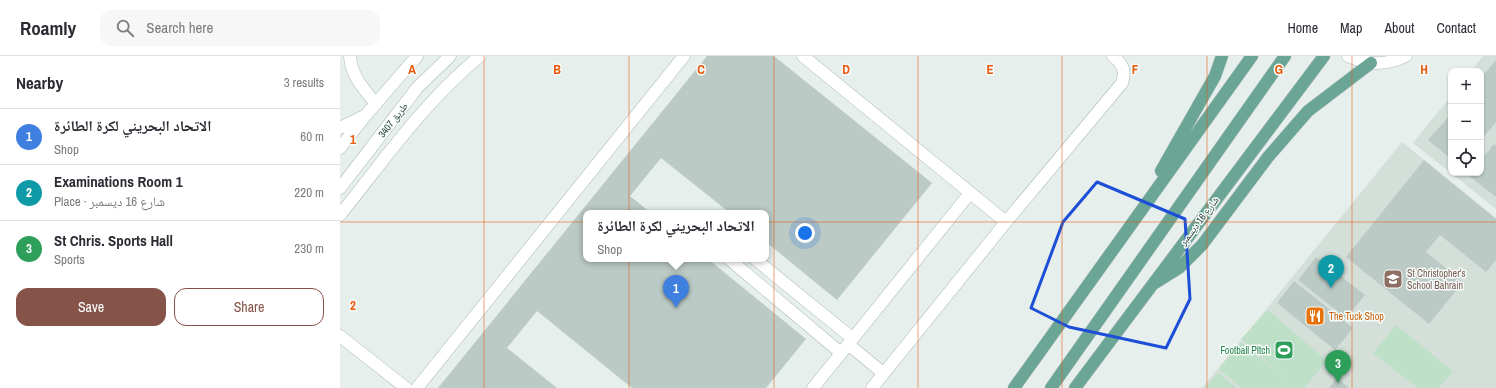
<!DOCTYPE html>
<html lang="en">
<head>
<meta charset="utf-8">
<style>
  :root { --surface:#fff; --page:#f7f7f7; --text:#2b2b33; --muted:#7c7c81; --line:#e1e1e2; --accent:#855347 }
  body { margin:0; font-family:"Archivo Narrow","Noto Naskh Arabic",sans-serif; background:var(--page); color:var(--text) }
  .controls { position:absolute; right:12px; top:12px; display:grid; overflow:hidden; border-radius:8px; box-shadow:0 1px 3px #0004 }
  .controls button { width:36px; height:36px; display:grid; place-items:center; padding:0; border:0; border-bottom:1px solid var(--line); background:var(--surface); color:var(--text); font:20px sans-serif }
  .you { position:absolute; left:465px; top:177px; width:14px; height:14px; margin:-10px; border:3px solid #fff; border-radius:50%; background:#1a73e8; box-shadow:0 0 0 6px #1a73e833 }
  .badge { display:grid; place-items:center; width:26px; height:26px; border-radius:50%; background:var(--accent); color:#fff; font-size:13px; font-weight:700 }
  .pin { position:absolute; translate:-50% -33px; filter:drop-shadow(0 1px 2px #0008) }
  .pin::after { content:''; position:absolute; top:21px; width:14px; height:12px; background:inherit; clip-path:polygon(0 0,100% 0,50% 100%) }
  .popup { position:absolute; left:243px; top:154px; width:186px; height:52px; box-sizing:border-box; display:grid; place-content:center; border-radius:8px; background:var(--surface); filter:drop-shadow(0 1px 3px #0005); font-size:13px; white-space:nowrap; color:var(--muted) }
  .popup b { font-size:15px; color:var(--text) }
  .popup::after { content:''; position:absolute; left:50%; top:100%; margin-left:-8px; border:8px solid transparent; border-top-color:var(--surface) }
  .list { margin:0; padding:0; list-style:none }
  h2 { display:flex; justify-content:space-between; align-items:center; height:52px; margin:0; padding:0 16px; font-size:17px }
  h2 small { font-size:13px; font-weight:400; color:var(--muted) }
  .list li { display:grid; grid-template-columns:26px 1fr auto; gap:12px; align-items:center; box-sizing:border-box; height:56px; padding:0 16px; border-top:1px solid var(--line) }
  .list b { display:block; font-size:15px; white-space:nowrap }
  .list p { margin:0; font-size:13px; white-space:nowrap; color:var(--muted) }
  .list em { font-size:13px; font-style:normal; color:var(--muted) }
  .actions { display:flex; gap:8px; padding:12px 16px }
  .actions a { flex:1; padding:9px 0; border:1px solid var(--accent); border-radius:12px; text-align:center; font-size:14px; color:var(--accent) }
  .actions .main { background:var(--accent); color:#fff }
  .icon { flex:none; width:22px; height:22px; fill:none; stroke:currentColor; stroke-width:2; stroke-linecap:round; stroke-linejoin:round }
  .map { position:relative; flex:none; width:1156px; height:332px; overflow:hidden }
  header { display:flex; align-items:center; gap:24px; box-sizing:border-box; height:56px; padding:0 20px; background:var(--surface); border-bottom:1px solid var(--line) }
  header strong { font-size:19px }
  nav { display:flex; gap:22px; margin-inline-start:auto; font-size:14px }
  .search { width:280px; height:36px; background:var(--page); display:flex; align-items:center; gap:10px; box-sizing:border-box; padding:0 14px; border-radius:12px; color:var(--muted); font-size:15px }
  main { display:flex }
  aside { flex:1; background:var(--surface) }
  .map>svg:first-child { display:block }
</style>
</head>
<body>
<header>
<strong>Roamly</strong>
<div class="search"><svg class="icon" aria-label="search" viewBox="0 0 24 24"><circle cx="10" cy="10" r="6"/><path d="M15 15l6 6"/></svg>Search here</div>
<nav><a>Home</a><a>Map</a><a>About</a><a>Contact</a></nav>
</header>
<main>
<aside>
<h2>Nearby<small>3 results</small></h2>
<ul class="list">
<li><span class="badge" style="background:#3f7fe0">1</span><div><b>الاتحاد البحريني لكرة الطائرة</b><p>Shop</p></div><em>60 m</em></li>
<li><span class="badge" style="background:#0f9aa8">2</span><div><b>Examinations Room 1</b><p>Place · شارع 16 ديسمبر</p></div><em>220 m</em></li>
<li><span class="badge" style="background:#2e9e5b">3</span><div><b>St Chris. Sports Hall</b><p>Sports</p></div><em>230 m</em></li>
</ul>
<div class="actions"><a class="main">Save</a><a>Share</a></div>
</aside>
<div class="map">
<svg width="1156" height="332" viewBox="0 0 1156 332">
  <rect width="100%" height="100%" fill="#e6efeb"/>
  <!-- built -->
  <path fill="#d4dfda" d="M1143 0H1156V153L1073 87 1111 40V117H1141V15H1131Z
    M1062 86 1156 162V332H862Z"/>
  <!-- green -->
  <path fill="#bfe0c8" d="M928 254 987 305 964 332H902L879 313 901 286 947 323 901 283Z
    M1056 269 1113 315 1099 332H1078L1033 297Z
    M878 317 897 332H866Z"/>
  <!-- building -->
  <path fill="#bbcac4" d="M367 0H434L592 127 497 244 426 186V157H390L321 102 290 140 311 157H246V203H368L466 283 426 332H292L197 255 167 292 217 332H98Z
    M1156 4V66L1141 84V22Z
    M1111 58V103L1088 84Z
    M1154 88 1156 90V141L1129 120 1131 117H1141V104Z
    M1084 104 1156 163V204L1146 216 1100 179 1086 196 1123 226 1089 268 1006 201Z
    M976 201 1025 239 1006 262 958 224Z
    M954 225 1013 272 995 294 937 247Z
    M997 322 1009 332H989Z"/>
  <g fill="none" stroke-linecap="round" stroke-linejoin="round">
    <defs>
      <path id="minor" d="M10 0C11 20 24 33 36 48
        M463 0 666 166
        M1008 0C1028 9 1046 10 1066 0
        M0 72 22 61
        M0 92 25 60 77 0
        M0 132 77 32 110 0
        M0 159C44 104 85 45 140 0
        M389 203 501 297
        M415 203 512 282
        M0 280 66 332
        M508 288 543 317
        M77 332 344 0
        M473 332 630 137
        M532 332 666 166 782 27C786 15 783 8 773 0"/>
      <path id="major" d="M821 115 875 20 882 0
        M815 227 839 212 862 189 928 101 968 55 1031 7
        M674 332 912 0
        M711 332 945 0
        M735 332 984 0"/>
    </defs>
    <!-- minor casing -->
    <use href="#minor" stroke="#a8b8b2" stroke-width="13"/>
    <!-- major casing -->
    <use href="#major" stroke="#c2cac8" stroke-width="13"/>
    <!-- minor -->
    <use href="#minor" stroke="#fff" stroke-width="12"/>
    <!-- major -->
    <use href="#major" stroke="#6aa596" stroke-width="12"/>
  </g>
  <!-- marked area -->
  <path fill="none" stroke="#1d4ed8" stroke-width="3" stroke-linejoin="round" d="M757 126 845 163 850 243 826 292 729 271 691 252 723 166Z"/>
  <!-- grid -->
  <path fill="none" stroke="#e8590c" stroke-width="1" stroke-opacity="0.55" d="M144 0V332M289 0V332M434 0V332M578 0V332M722 0V332M867 0V332M1012 0V332M0 166H1156"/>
  <!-- icons -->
  <defs>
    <symbol id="school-square" viewBox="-11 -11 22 22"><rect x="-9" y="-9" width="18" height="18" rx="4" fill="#8d6e63" stroke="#f7fbf9"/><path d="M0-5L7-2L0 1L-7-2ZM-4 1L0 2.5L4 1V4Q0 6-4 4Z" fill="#fff"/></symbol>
    <symbol id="restaurant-square" viewBox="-11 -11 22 22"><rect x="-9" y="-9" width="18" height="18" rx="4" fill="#e8710a" stroke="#f7fbf9"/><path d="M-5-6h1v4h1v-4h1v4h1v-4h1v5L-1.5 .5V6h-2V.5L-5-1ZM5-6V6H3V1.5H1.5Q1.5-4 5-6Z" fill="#fff"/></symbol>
    <symbol id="stadium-square" viewBox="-11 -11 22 22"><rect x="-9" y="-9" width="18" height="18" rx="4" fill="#2e9e5b" stroke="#f7fbf9"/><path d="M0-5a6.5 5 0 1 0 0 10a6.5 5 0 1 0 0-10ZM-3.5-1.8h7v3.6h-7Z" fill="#fff"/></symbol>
  </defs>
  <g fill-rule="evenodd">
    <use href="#school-square" x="1042" y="212" width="22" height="22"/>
    <use href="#restaurant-square" x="964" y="249" width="22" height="22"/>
    <use href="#stadium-square" x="933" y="283" width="22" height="22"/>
  </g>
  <g text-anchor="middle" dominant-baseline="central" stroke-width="3" stroke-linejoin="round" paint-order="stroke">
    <!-- street labels -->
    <g font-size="10" fill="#24423a" stroke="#f7fbf9">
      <text transform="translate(53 64) rotate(-52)">طريق 3407</text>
      <text transform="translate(859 165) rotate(-53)">شارع 16 ديسمبر</text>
    </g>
    <!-- education labels -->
    <g font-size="10" fill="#785e54" stroke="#f7fbf9" text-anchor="start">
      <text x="1067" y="217">St Christopher's<tspan x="1067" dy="12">School Bahrain</tspan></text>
    </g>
    <!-- food labels -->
    <g font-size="10" fill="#c56008" stroke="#f7fbf9" text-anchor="start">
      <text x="989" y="260">The Tuck Shop</text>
    </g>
    <!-- leisure labels -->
    <g font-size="10" fill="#27864d" stroke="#f7fbf9" text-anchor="end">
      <text x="930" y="294">Football PItch</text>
    </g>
  </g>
  <g font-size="13" text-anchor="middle" font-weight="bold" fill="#e8590c" stroke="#f7fbf9" stroke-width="3" stroke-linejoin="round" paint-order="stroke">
    <text x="72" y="18">A</text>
    <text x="217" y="18">B</text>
    <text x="361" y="18">C</text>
    <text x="506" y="18">D</text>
    <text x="650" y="18">E</text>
    <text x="795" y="18">F</text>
    <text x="939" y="18">G</text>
    <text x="1084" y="18">H</text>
    <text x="13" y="88">1</text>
    <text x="13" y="254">2</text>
  </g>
</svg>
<div class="controls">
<button>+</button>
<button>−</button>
<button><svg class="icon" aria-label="locate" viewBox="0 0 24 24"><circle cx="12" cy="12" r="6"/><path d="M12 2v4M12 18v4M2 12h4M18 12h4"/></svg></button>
</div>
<div class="you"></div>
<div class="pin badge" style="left:336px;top:252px;background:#3f7fe0">1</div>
<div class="popup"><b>الاتحاد البحريني لكرة الطائرة</b>Shop</div>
<div class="pin badge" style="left:991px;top:232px;background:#0f9aa8">2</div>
<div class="pin badge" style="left:998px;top:327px;background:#2e9e5b">3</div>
</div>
</main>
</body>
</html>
